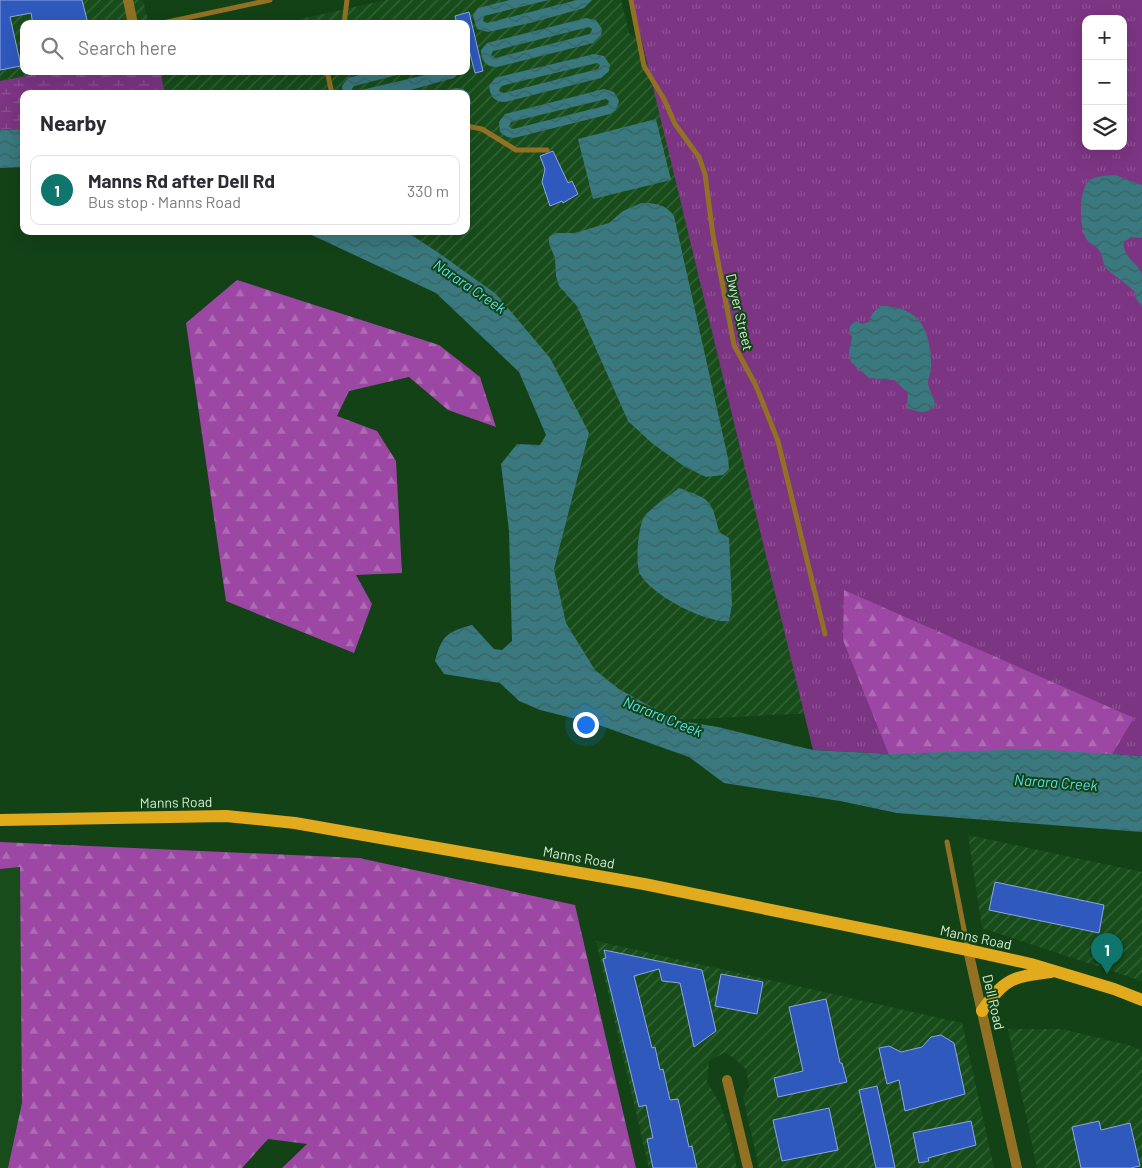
<!DOCTYPE html>
<html lang="en">
<head>
<meta charset="utf-8">
<style>
  :root { --surface:#fff; --page:#f7f7f7; --text:#2b2b33; --muted:#7c7c81; --line:#e1e1e2; --accent:#0f766e }
  body { margin:0; font-family:Barlow,sans-serif; background:var(--page); color:var(--text) }
  .controls { position:absolute; right:15px; top:15px; display:grid; overflow:hidden; border-radius:10px; box-shadow:0 5px 20px #0002 }
  .controls button { width:45px; height:45px; display:grid; place-items:center; padding:0; border:0; border-bottom:1px solid var(--line); background:var(--surface); color:var(--text); font:25px sans-serif }
  .you { position:absolute; left:585px; top:724px; width:18px; height:18px; margin:-12px; border:4px solid #fff; border-radius:50%; background:#1a73e8; box-shadow:0 0 0 8px #1a73e833 }
  .badge { display:grid; place-items:center; width:32px; height:32px; border-radius:50%; background:var(--accent); color:#fff; font-size:16px; font-weight:700 }
  .pin { position:absolute; translate:-50% -41px; filter:drop-shadow(0 1px 2px #0008) }
  .pin::after { content:''; position:absolute; top:26px; width:18px; height:15px; background:inherit; clip-path:polygon(0 0,100% 0,50% 100%) }
  .list { margin:0; padding:0; list-style:none }
  h2 { display:flex; justify-content:space-between; align-items:center; height:65px; margin:0; padding:0 20px; font-size:21px }
  h2 small { font-size:16px; font-weight:400; color:var(--muted) }
  .list li { display:grid; grid-template-columns:32px 1fr auto; gap:15px; align-items:center; box-sizing:border-box; height:70px; margin:0 10px 10px; padding:0 10px; border:1px solid var(--line); border-radius:10px }
  .list b { display:block; font-size:19px; white-space:nowrap }
  .list p { margin:0; font-size:16px; white-space:nowrap; color:var(--muted) }
  .list em { font-size:16px; font-style:normal; color:var(--muted) }
  .icon { flex:none; width:28px; height:28px; fill:none; stroke:currentColor; stroke-width:2; stroke-linecap:round; stroke-linejoin:round }
  .map { position:relative; flex:none; width:1142px; height:1168px; overflow:hidden }
  .search { position:absolute; background:var(--surface); box-shadow:0 5px 20px #0002; left:20px; top:20px; width:450px; height:55px; display:flex; align-items:center; gap:12px; box-sizing:border-box; padding:0 18px; border-radius:10px; color:var(--muted); font-size:19px }
  .panel { position:absolute; background:var(--surface); box-shadow:0 5px 20px #0002; left:20px; top:90px; width:450px; height:145px; border-radius:10px }
  .map>svg:first-child { display:block }
</style>
</head>
<body>
<div class="map">
<svg width="1142" height="1168" viewBox="0 0 1142 1168">
  <defs>
    <pattern id="industrial-furrows" width="10" height="10" patternUnits="userSpaceOnUse" patternTransform="scale(1.25)"><rect width="10" height="10" fill="#184d1b"/><path d="M-1 1l2-2M0 10L10 0M9 11l2-2" fill="none" stroke="#39673b"/></pattern>
    <pattern id="grass-tufts" width="24" height="20" patternUnits="userSpaceOnUse" patternTransform="scale(1.25)"><rect width="24" height="20" fill="#7c3583"/><path d="M3 7l-1-3M5 7V3M7 7l1-3M15 17l-1-3M17 17v-4M19 17l1-3" fill="none" stroke="#8e5294"/></pattern>
    <pattern id="forest-firs" width="22" height="20" patternUnits="userSpaceOnUse" patternTransform="scale(1.25)"><rect width="22" height="20" fill="#9c47a4"/><path d="M5 1l3.5 6h-7zM16 11l3.5 6h-7z" fill="#ad6bb3"/></pattern>
    <pattern id="wetland-marsh" width="20" height="14" patternUnits="userSpaceOnUse" patternTransform="scale(1.25)"><rect width="20" height="14" fill="#7c3583"/><path d="M1 5h8M5 5V1M11 12h8M15 12V8" fill="none" stroke="#8e5294"/></pattern>
    <pattern id="water-waves" width="16" height="10" patternUnits="userSpaceOnUse" patternTransform="scale(1.25)"><rect width="16" height="10" fill="#39797f"/><path d="M0 5q4-4 8 0t8 0" fill="none" stroke="#3c6262"/></pattern>
  </defs>
  <rect width="100%" height="100%" fill="#134216"/>
  <!-- built -->
  <path fill="#184d1b" d="M20 867 32 1168H0V868Z"/>
  <!-- industrial -->
  <path fill="url(#industrial-furrows)" d="M0 0H143L149 24H24V71H52L0 81Z
    M386 0H621L629 33 676 69 814 713 675 720 619 689 595 670 566 623 554 569 589 433 436 251 405 231H466V94H165L160 71H466V24H279Z
    M968 835 1142 872V981L982 928Z
    M596 941 962 1023 994 1168H759L743 1097 749 1087 746 1069 733 1057 724 1053 709 1061 707 1082 720 1104 729 1130 737 1168H649Z
    M1008 1029H1062L1132 1046 1142 1051V1168H1037Z"/>
  <!-- grass -->
  <path fill="url(#grass-tufts)" fill-rule="evenodd" d="M632 0H1142V756L1031 749 891 754 813 750ZM1086 19H1123V146H1086Z"/>
  <!-- forest -->
  <path fill="url(#forest-firs)" d="M237 280 439 345 480 377 496 427 448 410 409 377 349 391 337 416 377 431 396 461 402 573 356 575 372 604 354 653 226 601 186 323Z
    M844 590 1134 718 1112 754 889 755 843 640Z
    M0 842 359 858 575 905 636 1168H282L307 1144 268 1139 242 1168H8L22 1103 20 867 0 869Z"/>
  <!-- wetland -->
  <path fill="url(#wetland-marsh)" d="M52 71H160L165 94H24V129L0 130V81Z"/>
  <!-- water -->
  <path fill="url(#water-waves)" fill-rule="evenodd" d="M510 0H549L484 16 483 21 487 23 577 0H592L584 8 534 22 488 32 477 29 473 16 478 8Z
    M586 18 596 20 602 29 601 35 593 43 497 67C486 67 481 61 481 50L487 43ZM589 27 592 29 590 34 495 58 491 55 493 51Z
    M594 54 604 56 610 65 609 71 601 78 505 102C494 102 490 96 489 86L495 78ZM597 63 600 65 598 69 504 93 499 91 501 86Z
    M374 71H413L354 86 352 89 353 92 442 71H461L454 78 403 92 343 94 342 86 348 78Z
    M456 88 463 89 469 93 471 103 466 111V94H434Z
    M604 89 614 92 619 101 616 110 610 114 514 138 507 137 500 132 499 122 505 114ZM606 99 609 101 608 105 513 129 509 127 511 122Z
    M656 119 671 180 593 199 578 139Z
    M24 129V167L0 168V130Z
    M1115 175 1142 185V238L1131 237 1124 242C1121 256 1139 263 1142 275 1142 285 1142 298 1142 307L1135 297 1136 293C1127 283 1115 277 1106 268 1102 262 1103 255 1099 250 1096 246 1090 244 1087 240 1079 228 1078 191 1089 181 1096 175 1107 176 1115 175Z
    M641 203C654 203 666 204 674 216L728 458 729 469 723 475 706 477 685 467 653 444 628 421 577 306 559 286 556 276 555 258 549 244V237L555 233H574L609 223 623 211Z
    M303 231H405L436 251 496 294 550 358 589 433 554 569 566 623 595 670 619 689 675 720 718 727 813 750 891 754 1031 749 1142 756V832L897 813 840 801 724 783 689 757 596 724 540 710 519 701 500 683 444 674 435 661C442 635 447 632 472 625L494 649 502 650 512 641 509 531 501 464 517 444 540 445 546 435 519 372 436 293Z
    M880 306C920 305 932 332 931 368 931 373 928 378 928 383 929 391 934 397 935 405 926 416 919 412 907 408L908 393 894 380 869 378 851 362 849 352 852 337 849 333 850 326 856 321 862 324 869 322 872 314Z
    M679 488C711 500 711 498 719 532L729 538 732 605 729 621C707 624 651 595 640 574 635 564 638 527 644 517 649 509 671 495 679 488Z"/>
  <!-- building -->
  <path fill="#2f59bc" stroke="#8da9e2" d="M0 0H82L88 24H33L31 13 10 17 21 66 0 70Z
    M469 12 483 71 475 73 466 38V24H457L455 16Z
    M553 151 568 183 572 181 578 194 563 203 562 201 550 206 542 182 545 169 540 156Z
    M995 882 1104 905 1099 933 989 910Z
    M604 950 702 970 716 1031 694 1047 680 983 662 981 659 969 634 976 652 1048 655 1047 660 1070 663 1069 670 1100 678 1099 689 1147 692 1146 697 1168H653L647 1139 653 1138 646 1105 639 1107 603 959 606 958Z
    M721 974 763 982 757 1014 715 1006Z
    M826 999 840 1063H842L847 1082 778 1097 774 1078 803 1071 789 1007Z
    M941 1035 954 1043 965 1094 905 1111 899 1080 887 1084 879 1048 889 1046 901 1052 922 1047 931 1037Z
    M877 1086 889 1139 895 1168H876L859 1090Z
    M829 1108 838 1150 782 1161 773 1120Z
    M971 1121 976 1145 928 1158 929 1161 919 1163 913 1133Z
    M1099 1121 1101 1130 1130 1123 1140 1166 1130 1168H1081L1072 1127Z"/>
  <g fill="none" stroke-linecap="round" stroke-linejoin="round">
    <!-- service -->
    <path stroke="#927124" stroke-width="5" d="M631 0 644 66 664 99 675 124 699 157 705 174 713 235 734 345 756 386 778 441 825 634
      M158 24 270 0
      M344 24 347 0
      M327 71 332 94
      M466 126 482 129 516 150H547
      M947 842 968 950"/>
    <!-- minor -->
    <path stroke="#927124" stroke-width="10" d="M128 0 133 24
      M968 950 1017 1168
      M727 1080 748 1168"/>
    <!-- primary -->
    <path stroke="#e2ab1d" stroke-width="12" d="M0 820 226 816 295 823 644 884 968 950 1031 964 1114 989 1142 1000
      M982 1011C1005 978 1012 977 1051 972"/>
  </g>
  <g text-anchor="middle" dominant-baseline="central" stroke-width="4" stroke-linejoin="round" paint-order="stroke">
    <!-- street labels -->
    <g font-size="14" fill="#d2ebd1" stroke="#134216">
      <text transform="translate(740 312) rotate(77)">Dwyer Street</text>
      <text transform="translate(176 802) rotate(-1)">Manns Road</text>
      <text transform="translate(579 857) rotate(10)">Manns Road</text>
      <text transform="translate(976 937) rotate(12)">Manns Road</text>
      <text transform="translate(994 1002) rotate(77)">Dell Road</text>
    </g>
    <!-- water labels -->
    <g font-size="15" font-style="italic" fill="#59dfec" stroke="#134216">
      <text transform="translate(470 286) rotate(34)">Narara Creek</text>
      <text transform="translate(663 716) rotate(22)">Narara Creek</text>
      <text transform="translate(1056 782) rotate(4)">Narara Creek</text>
    </g>
  </g>
</svg>
<div class="controls">
<button>+</button>
<button>−</button>
<button><svg class="icon" aria-label="layers" viewBox="0 0 24 24"><path d="M12 4l9 5-9 5-9-5zM3 14l9 5 9-5"/></svg></button>
</div>
<div class="you"></div>
<div class="pin badge" style="left:1107px;top:974px">1</div>
<div class="search"><svg class="icon" aria-label="search" viewBox="0 0 24 24"><circle cx="10" cy="10" r="6"/><path d="M15 15l6 6"/></svg>Search here</div>
<section class="panel">
<h2>Nearby<small></small></h2>
<ul class="list">
<li><span class="badge">1</span><div><b>Manns Rd after Dell Rd</b><p>Bus stop · Manns Road</p></div><em>330 m</em></li>
</ul>
</section>
</div>
</body>
</html>
